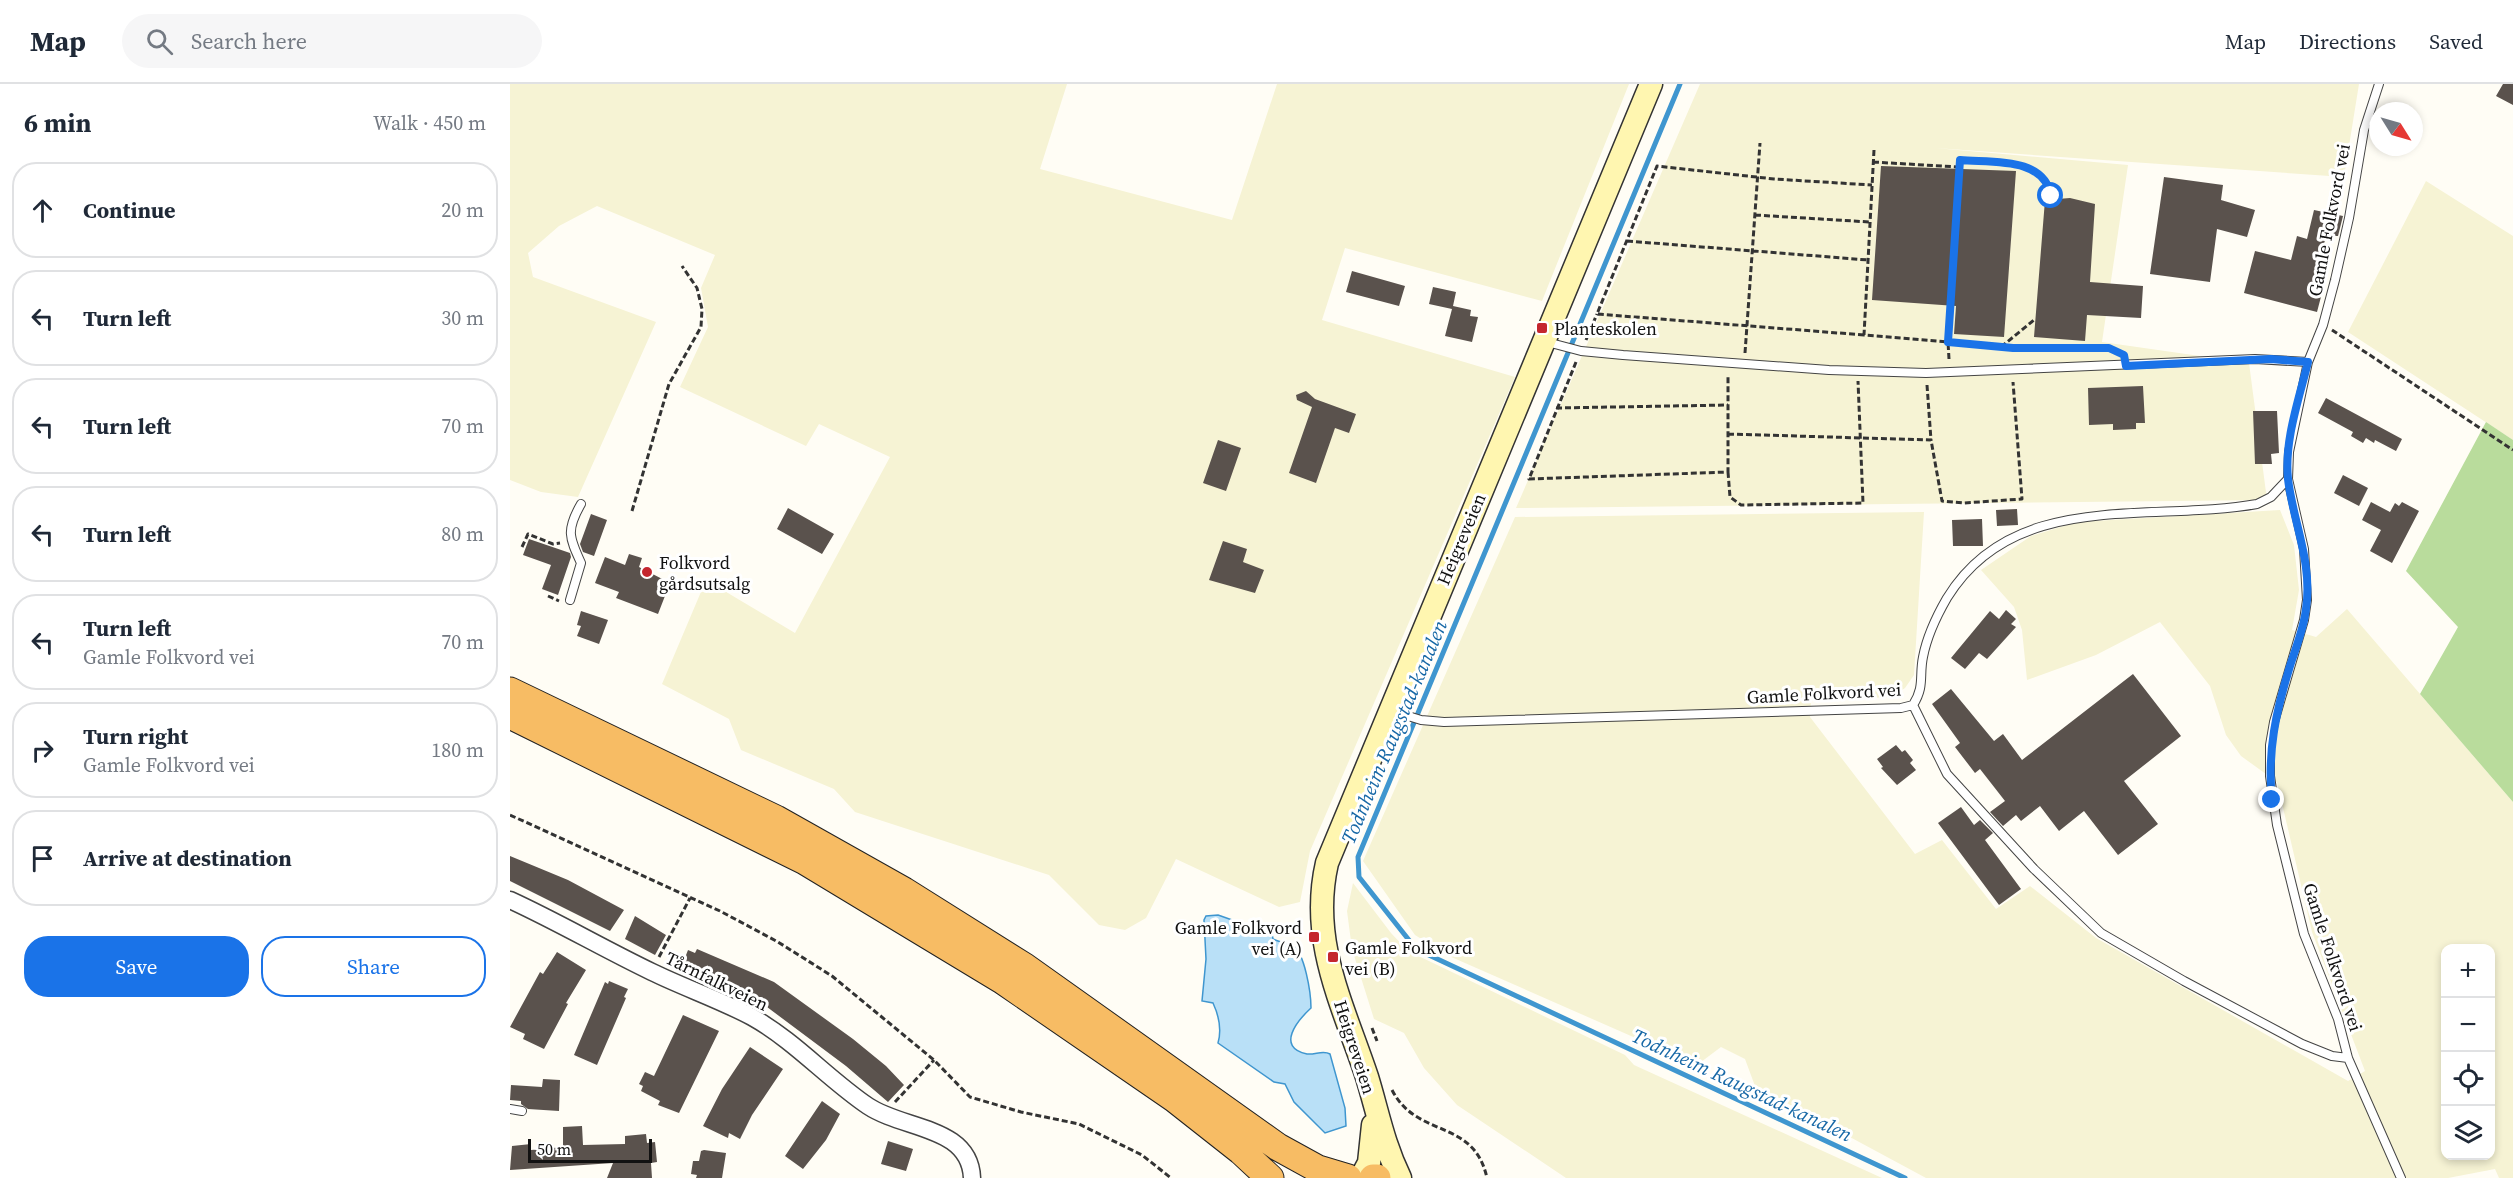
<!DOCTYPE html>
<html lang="en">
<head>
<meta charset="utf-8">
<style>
  :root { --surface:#fff; --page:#f6f6f7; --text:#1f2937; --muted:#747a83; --line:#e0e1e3; --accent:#1a73e8 }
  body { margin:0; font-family:"Source Serif 4",serif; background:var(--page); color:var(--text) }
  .controls { position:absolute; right:18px; bottom:18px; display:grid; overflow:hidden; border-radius:12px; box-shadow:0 3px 9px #0003 }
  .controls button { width:54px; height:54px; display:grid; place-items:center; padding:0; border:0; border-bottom:2px solid var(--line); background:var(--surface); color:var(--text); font:30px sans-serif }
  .compass { position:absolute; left:1859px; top:18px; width:54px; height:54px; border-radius:50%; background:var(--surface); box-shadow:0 3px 9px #0003; rotate:127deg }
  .scale { position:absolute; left:18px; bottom:15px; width:124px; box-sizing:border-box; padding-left:6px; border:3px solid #111; border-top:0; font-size:16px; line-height:21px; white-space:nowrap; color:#111; -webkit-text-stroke:4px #fff; paint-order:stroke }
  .stop { position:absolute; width:18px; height:18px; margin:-14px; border:4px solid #1a73e8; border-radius:50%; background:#fff }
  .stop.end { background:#1a73e8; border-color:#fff; box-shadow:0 2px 6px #0008 }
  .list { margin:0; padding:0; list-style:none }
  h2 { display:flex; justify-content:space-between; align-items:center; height:78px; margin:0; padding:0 24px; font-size:26px }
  h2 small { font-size:20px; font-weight:400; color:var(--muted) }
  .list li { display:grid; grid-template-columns:39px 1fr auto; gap:18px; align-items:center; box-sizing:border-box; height:96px; margin:0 12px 12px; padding:0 12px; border:2px solid var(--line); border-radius:24px }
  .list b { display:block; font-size:22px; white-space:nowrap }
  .list p { margin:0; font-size:20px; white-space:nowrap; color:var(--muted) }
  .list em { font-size:20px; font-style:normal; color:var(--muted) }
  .actions { display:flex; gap:12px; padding:18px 24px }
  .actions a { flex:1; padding:14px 0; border:2px solid var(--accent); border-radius:24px; text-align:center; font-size:21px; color:var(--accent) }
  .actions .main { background:var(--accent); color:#fff }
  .icon { flex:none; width:33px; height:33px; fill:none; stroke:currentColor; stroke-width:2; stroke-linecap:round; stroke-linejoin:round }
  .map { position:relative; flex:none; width:2003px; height:1094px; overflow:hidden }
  header { display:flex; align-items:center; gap:36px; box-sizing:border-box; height:84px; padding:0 30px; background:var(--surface); border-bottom:2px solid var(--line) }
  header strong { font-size:28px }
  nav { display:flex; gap:33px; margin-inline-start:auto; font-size:21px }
  .search { width:420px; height:54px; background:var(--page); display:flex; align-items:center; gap:15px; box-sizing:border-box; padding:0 21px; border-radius:33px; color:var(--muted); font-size:22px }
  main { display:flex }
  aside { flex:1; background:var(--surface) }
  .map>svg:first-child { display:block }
</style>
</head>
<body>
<header>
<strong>Map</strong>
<div class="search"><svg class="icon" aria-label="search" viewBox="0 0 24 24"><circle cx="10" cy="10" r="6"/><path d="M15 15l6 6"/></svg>Search here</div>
<nav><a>Map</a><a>Directions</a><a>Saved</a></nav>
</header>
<main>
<aside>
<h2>6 min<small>Walk · 450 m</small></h2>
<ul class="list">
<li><svg class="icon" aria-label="ahead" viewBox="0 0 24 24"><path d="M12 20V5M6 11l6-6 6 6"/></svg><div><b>Continue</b></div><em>20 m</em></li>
<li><svg class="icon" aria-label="left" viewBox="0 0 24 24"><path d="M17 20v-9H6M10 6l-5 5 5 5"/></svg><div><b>Turn left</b></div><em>30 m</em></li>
<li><svg class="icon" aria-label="left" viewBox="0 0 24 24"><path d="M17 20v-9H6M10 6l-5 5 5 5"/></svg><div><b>Turn left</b></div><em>70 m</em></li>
<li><svg class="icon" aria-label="left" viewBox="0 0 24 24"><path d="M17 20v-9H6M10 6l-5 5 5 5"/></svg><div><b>Turn left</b></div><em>80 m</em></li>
<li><svg class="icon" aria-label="left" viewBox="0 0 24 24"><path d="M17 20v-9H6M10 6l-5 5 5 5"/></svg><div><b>Turn left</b><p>Gamle Folkvord vei</p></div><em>70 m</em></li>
<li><svg class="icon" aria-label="right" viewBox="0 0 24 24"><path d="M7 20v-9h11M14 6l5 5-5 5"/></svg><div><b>Turn right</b><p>Gamle Folkvord vei</p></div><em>180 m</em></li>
<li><svg class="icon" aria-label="arrive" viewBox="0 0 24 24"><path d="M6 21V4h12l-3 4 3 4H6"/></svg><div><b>Arrive at destination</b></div></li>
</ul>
<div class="actions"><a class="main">Save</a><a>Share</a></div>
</aside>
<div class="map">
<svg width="2003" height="1094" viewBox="0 0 2003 1094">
  <rect width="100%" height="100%" fill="#fffdf5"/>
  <!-- farmland -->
  <path fill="#f6f3d4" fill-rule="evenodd" d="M0 0H557L530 85 722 136 767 0H1119L1032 217 835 164 812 236 1005 293 800 767 790 818 769 823 666 775 636 834 615 846 589 841 539 791 345 728 324 705 231 666 219 635 152 600 196 496 285 549 380 373 309 340 296 362 170 303 198 243 191 204 205 171 87 122 49 142 18 169 23 193 146 238 68 413 31 408 0 396Z
    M1190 0H1849L1834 93 1425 64 1618 81 1592 258 1739 279 1757 416 1006 424Z
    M1916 97 2003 152V356L1838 248Z
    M1770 426 1784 461 1789 506 1782 546 1806 553 1837 525 2003 718V1094H1989L1985 1085 1938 1094H1416L1245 1002 1235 975 1211 963 1187 981 939 872 905 851 853 777 1005 433 1414 428 1404 591 1395 604 1382 613 1301 616 1300 633 1405 770 1432 756 1486 825 1520 802 1586 854 1838 997 1855 987 1802 848 1767 698 1731 672 1716 651 1700 602 1650 538 1586 571 1517 596 1512 546 1504 523 1471 486 1521 452 1567 438ZM1936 864H1980V1072H1936Z
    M843 799 881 849 898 867 1115 971 1124 981 1372 1094H1056L947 1021 914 984 894 949 864 935 842 865 837 827Z"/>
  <!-- forest -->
  <path fill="#b9dc9c" d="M1976 338 2003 356V718L1910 610 1948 543 1896 487Z"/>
  <!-- water -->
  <path fill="#b9e0f7" stroke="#3f96cf" stroke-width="1.5" d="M708 831 762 850 763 855C769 858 776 859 782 861 795 868 801 910 801 924 788 936 765 963 797 970 805 971 813 966 820 970L835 1024 836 1042 815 1049 784 1018 775 1000 764 998 708 959C712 945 709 932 703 919L692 917 696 875 694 836 696 832Z"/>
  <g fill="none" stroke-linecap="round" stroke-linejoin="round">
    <!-- stream -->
    <path stroke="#3f96cf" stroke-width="5" d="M1170 0 848 773 849 793 906 865 1395 1094"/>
  </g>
  <!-- building -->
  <path fill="#5a524d" d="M1993 0H2003V21L1986 12Z
    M1371 82 1506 87 1494 253 1444 250 1446 222 1362 216Z
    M1654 93 1713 101 1711 116 1745 126 1737 153 1707 145 1700 198 1640 190Z
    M1560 114 1585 120 1580 198 1633 202 1631 234 1577 231 1575 257 1524 253 1535 116Z
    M1804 126 1833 132 1828 152H1816L1808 184 1818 186 1807 228 1734 209 1745 167 1781 176 1787 152 1797 155Z
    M842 187 895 202 889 222 836 208Z
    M923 203 946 208 943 222 961 226 960 232 968 233 962 258 935 252 942 225 919 220Z
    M1633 302 1635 339H1626V345L1603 346V340L1579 341 1578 304Z
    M796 307 805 315 846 330 839 349 825 344 806 399 779 389 802 323 787 316 786 311Z
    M1816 314 1892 355 1886 367 1865 356 1864 359 1856 354 1853 359 1841 352 1843 348 1808 329Z
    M1743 327H1767L1769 369 1761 370 1762 380H1745Z
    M708 356 731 364 716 407 693 399Z
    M1833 391 1858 404 1849 422 1824 409Z
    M1861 418 1880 428 1885 419 1889 422 1892 418 1909 427 1882 479 1860 467 1871 446 1852 436Z
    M278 424 324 450 312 470 267 445Z
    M1507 425 1508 441 1487 442 1486 426Z
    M81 430 97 436 84 472 73 468 70 460Z
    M1472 435 1473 462H1443L1442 436Z
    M19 455 60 469 61 473 48 511 32 505 41 481 13 471Z
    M713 457 737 465 733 478 754 486 745 509 699 496Z
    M119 470 132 474 129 483 160 499 148 530 106 514 109 508 85 499 95 473 115 481Z
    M1496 526 1506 535 1501 540 1506 543 1477 575 1469 569 1455 585 1441 574 1480 527 1489 535Z
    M71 527 98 536 89 560 67 552 71 542 67 541Z
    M1623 590 1671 652 1614 697 1648 740 1608 771 1574 727 1549 747 1530 722 1511 737 1506 731 1493 742 1480 728 1495 717 1470 685 1465 689 1445 663 1450 659 1422 620 1441 605 1484 657 1493 650 1512 676Z
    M1386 661 1392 668 1395 666 1403 676 1400 679 1406 686 1387 701 1371 684 1373 683 1367 675Z
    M1451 723 1464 741 1470 736 1483 749 1475 756 1511 805 1489 821 1428 739Z
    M0 772 58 796 114 826 100 847 0 797Z
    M125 832 156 851 145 871 115 855Z
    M187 865 264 898 343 955 376 982 394 1001 378 1018 336 982 253 920 171 884 178 866 185 869Z
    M47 868 76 886 56 919 58 920 34 965 13 955 15 950 0 943 30 888 33 890Z
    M99 897 118 905 114 913 116 914 87 981 64 971 95 898 98 900Z
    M173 931 209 947 169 1029 148 1021 150 1017 131 1007 133 1002 129 1000 135 988 144 992Z
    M240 963 273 985 242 1031 230 1055 219 1049 218 1054 193 1042 212 1005Z
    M33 995 50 996 49 1027 18 1025 11 1020V1017L0 1016 1 1001 32 1003Z
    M312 1017 330 1030 316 1056 293 1085 275 1072Z
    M72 1042 73 1061 115 1060V1052L136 1050 137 1059 145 1058 147 1078 141 1079 142 1094H97L103 1079 0 1086 2 1062 21 1060V1066L53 1063V1043Z
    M378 1057 403 1065 396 1087 371 1080Z
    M194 1066 216 1069 212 1094H186L187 1091 181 1090 183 1077H189L191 1067Z"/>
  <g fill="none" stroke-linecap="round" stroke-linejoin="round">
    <defs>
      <path id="service" d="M1869 0 1854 46 1839 134 1825 196 1813 241 1798 278 1779 368 1778 395 1794 465 1797 516 1794 536 1764 638 1760 661V692L1767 741 1794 850 1828 935 1838 974 1891 1094
        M1037 258 1071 267 1113 271 1319 286 1416 289 1745 275 1798 278
        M60 516 71 479C59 453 56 446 71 420
        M1403 621 1437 690 1524 785 1591 849 1674 897 1792 960 1822 972 1838 974
        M882 627 911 636 934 638 1391 624 1403 621C1415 602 1409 592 1413 573 1417 552 1426 533 1437 514 1504 404 1642 439 1747 420L1761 413 1778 395
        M0 1025 12 1027"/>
      <path id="minor" d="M0 816C48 838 94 865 142 888 175 904 210 916 242 933 285 957 318 995 358 1022 394 1046 460 1042 462 1094"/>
      <path id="secondary" d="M851 1094 859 1079 863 1041
        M890 1094C873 1059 868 1029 857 993 833 921 799 857 817 779L1141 0"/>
      <path id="trunk" d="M0 607 266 735 394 807 515 883 768 1063 808 1085 838 1094
        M0 631 295 777 492 896 665 1015 731 1067 760 1094
        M863 1094H867"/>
    </defs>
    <!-- service casing -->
    <use href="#service" stroke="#444" stroke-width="10"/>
    <!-- minor casing -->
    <use href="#minor" stroke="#444" stroke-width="19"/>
    <!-- secondary casing -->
    <use href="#secondary" stroke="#333" stroke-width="25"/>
    <!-- trunk casing -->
    <use href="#trunk" stroke="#222" stroke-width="29"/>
    <!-- path -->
    <path stroke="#333" stroke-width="3" stroke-dasharray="6 3" stroke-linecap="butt" d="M1364 66 1354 251 1438 258 1450 76C1481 79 1534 72 1541 112
      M1363 78 1448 83
      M1245 131 1360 138
      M1117 157 1358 176
      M1822 246 2003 366
      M1354 251 1087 230 1147 82 1264 95 1362 101
      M1076 256 1087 230
      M1491 263 1524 236
      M1235 269 1250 59
      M1439 275 1438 258 1503 264 1599 265 1605 268
      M1066 278 1019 395 1218 388V291
      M1417 301 1421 356
      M1046 324 1218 321
      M1218 350 1421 356 1432 417 1454 419 1512 415 1503 298
      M1218 388 1220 413 1231 421 1353 419 1348 297
      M122 427 159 300 191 243 192 225 187 204 172 182
      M12 463 18 450 43 460 50 459
      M38 512 49 517
      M0 731 210 827 268 858 322 892 424 976 460 1013 511 1028 569 1040 632 1071 661 1094
      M149 873 180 814
      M862 944 867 957
      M882 1006C907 1055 964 1034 977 1094
      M385 1018 424 976"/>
    <!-- service -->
    <use href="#service" stroke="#fff" stroke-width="8"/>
    <!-- minor -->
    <use href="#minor" stroke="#fff" stroke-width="16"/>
    <!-- secondary -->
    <use href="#secondary" stroke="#fff6b0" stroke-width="22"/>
    <!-- trunk -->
    <use href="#trunk" stroke="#f7bc64" stroke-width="27"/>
  </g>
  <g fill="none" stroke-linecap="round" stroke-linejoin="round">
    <!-- route -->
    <path stroke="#1a73e8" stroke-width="8" d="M1541 112C1534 72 1481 79 1450 76L1438 258 1503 264H1599L1614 271 1616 282 1761 275 1798 278C1789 315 1774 357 1778 395 1783 438 1803 479 1796 525 1794 544 1786 563 1780 582 1766 627 1757 668 1762 716"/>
  </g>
  <!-- markers -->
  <g fill="#c4262e" stroke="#fff" stroke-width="2">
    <rect x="1026" y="238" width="12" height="12" rx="3"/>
    <circle cx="137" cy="488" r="6"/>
    <rect x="798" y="847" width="12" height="12" rx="3"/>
    <rect x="817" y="867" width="12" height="12" rx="3"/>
  </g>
  <g text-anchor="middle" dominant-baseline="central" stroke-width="6" stroke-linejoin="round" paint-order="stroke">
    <!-- street labels -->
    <g font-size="18" fill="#111" stroke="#fff">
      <text transform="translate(1819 136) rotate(-79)">Gamle Folkvord vei</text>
      <text transform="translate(951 455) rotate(-67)">Heigreveien</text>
      <text transform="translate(1314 609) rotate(-3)">Gamle Folkvord vei</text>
      <text transform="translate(1823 873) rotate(72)">Gamle Folkvord vei</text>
      <text transform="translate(207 897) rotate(26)">Tårnfalkveien</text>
      <text transform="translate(845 963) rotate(72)">Heigreveien</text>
    </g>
    <!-- poi labels -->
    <g font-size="18" fill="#111" stroke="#fff" text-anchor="start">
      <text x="1044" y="244">Planteskolen</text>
      <text x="149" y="478">Folkvord<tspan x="149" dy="21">gårdsutsalg</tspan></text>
      <text x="792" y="843" text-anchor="end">Gamle Folkvord<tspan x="792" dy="21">vei (A)</tspan></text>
      <text x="835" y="863">Gamle Folkvord<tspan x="835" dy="21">vei (B)</tspan></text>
    </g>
    <!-- water labels -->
    <g font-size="20" font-style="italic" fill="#1768a6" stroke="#fff">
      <text transform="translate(884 648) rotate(-67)">Todnheim Raugstad-kanalen</text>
      <text transform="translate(1232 1001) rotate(25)">Todnheim Raugstad-kanalen</text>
    </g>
  </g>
</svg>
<div class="controls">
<button>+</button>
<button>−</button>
<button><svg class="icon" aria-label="locate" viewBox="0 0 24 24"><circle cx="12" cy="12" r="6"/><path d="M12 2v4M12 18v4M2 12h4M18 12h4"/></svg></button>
<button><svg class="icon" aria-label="layers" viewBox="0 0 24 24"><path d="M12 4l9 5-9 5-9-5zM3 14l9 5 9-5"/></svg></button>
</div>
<svg class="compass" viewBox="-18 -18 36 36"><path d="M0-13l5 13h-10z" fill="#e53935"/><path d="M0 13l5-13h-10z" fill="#747a83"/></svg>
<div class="scale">50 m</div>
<div class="stop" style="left:1541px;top:112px"></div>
<div class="stop end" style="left:1762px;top:716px"></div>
</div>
</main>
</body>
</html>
